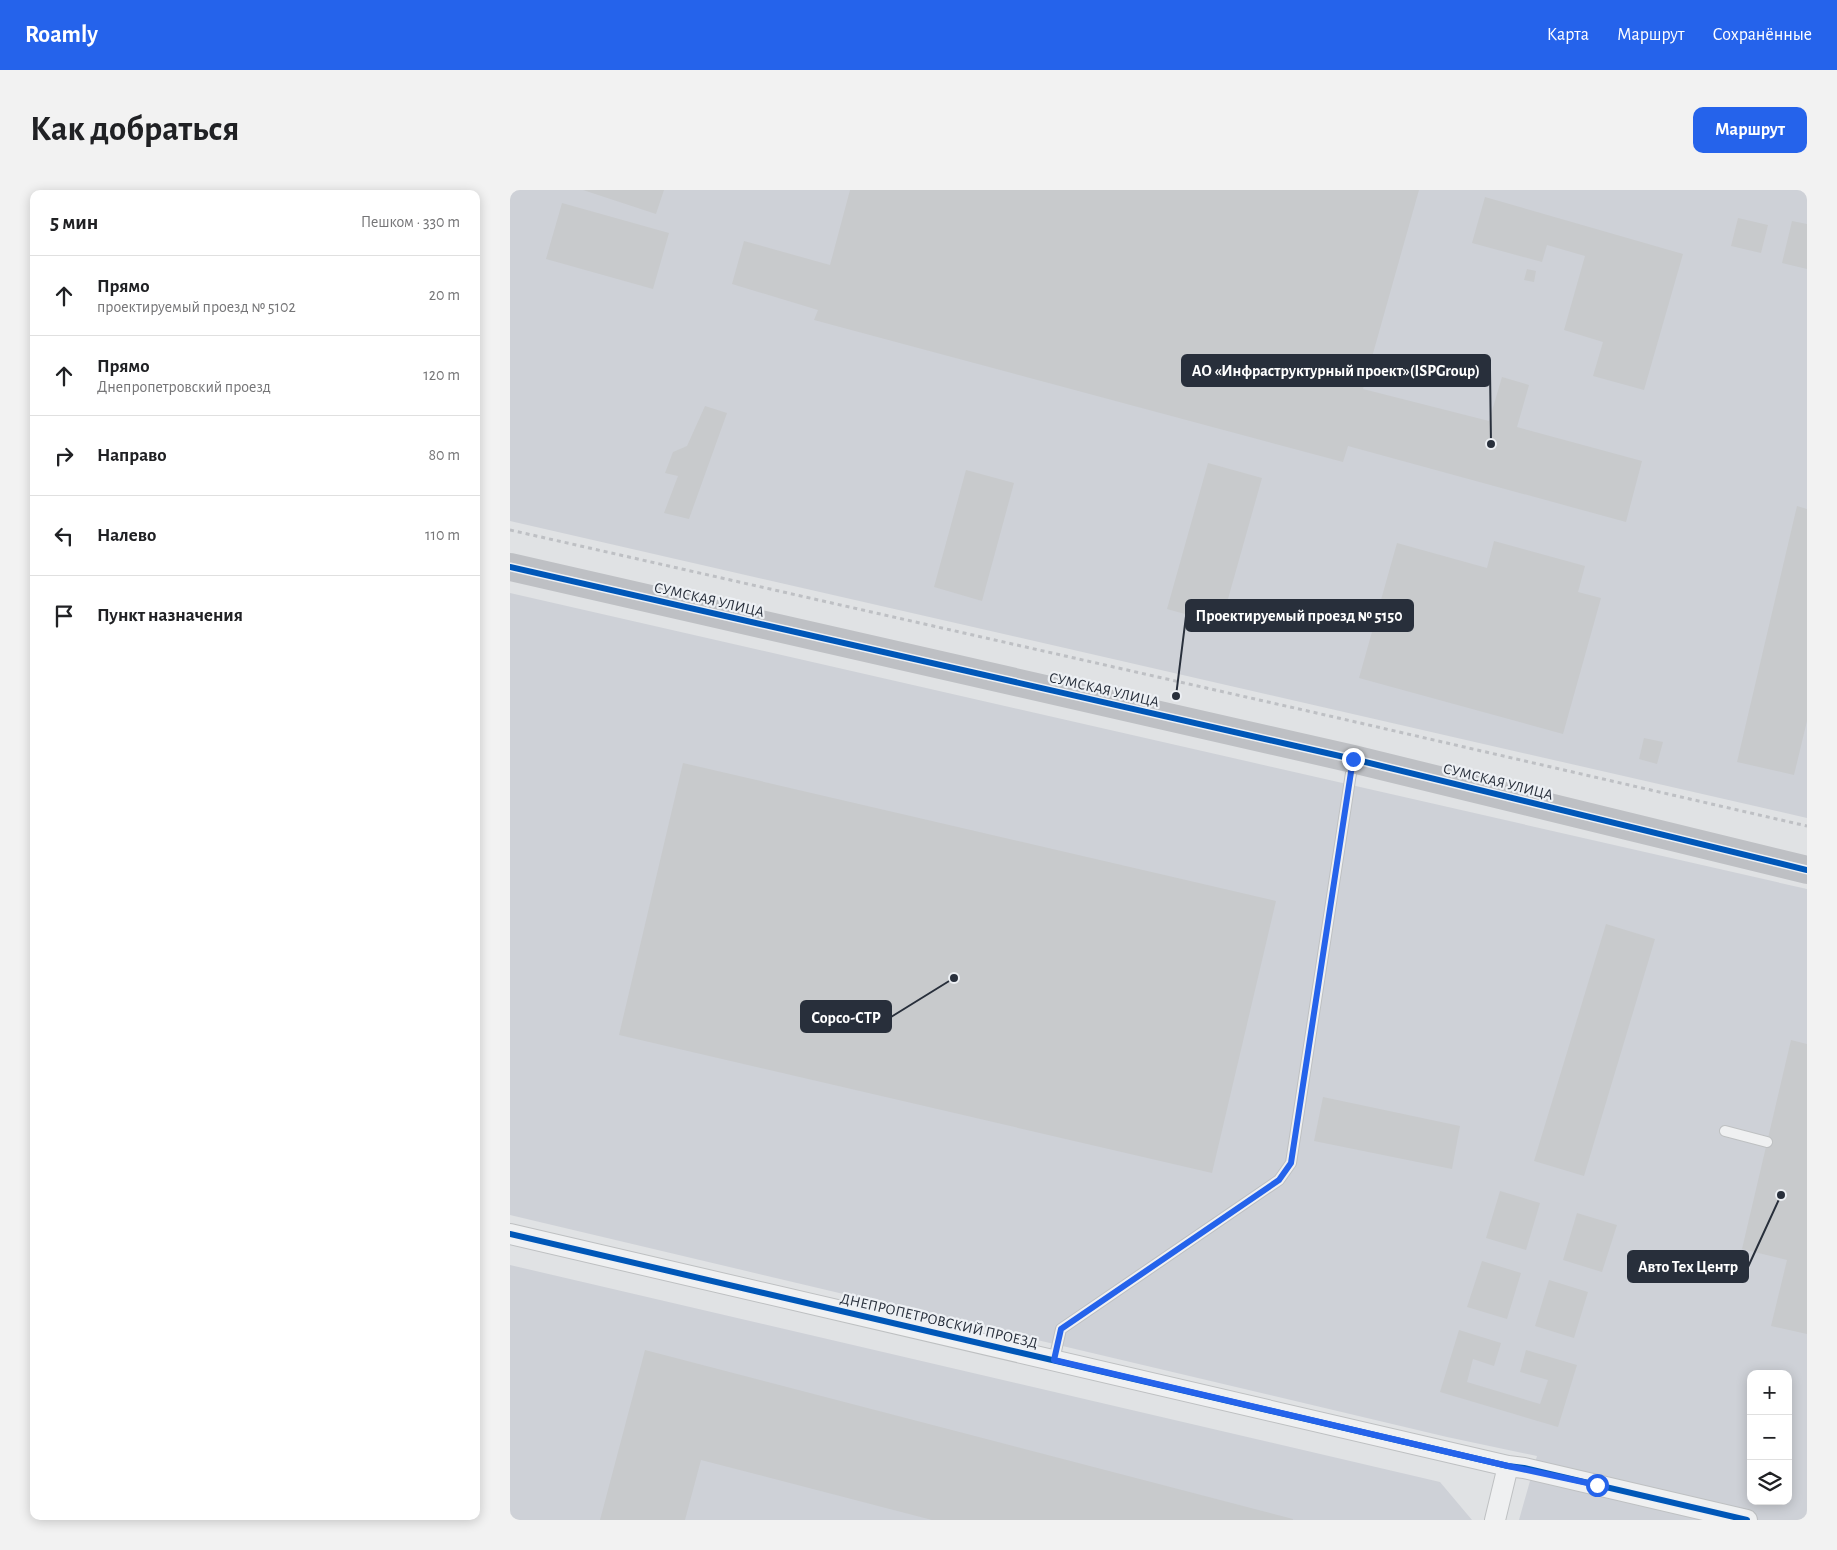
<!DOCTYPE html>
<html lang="ru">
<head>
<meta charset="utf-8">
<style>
  :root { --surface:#fff; --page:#f2f2f2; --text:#202124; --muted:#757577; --line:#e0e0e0; --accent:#2563eb }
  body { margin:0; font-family:"Alegreya Sans",sans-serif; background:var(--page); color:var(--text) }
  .controls { position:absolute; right:15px; bottom:15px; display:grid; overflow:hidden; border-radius:10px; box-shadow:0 2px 12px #0003 }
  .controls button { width:45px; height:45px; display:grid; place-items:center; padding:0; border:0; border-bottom:1px solid var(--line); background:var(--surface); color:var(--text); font:25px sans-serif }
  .stop { position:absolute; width:15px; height:15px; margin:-11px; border:4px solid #2563eb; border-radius:50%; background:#fff }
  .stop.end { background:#2563eb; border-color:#fff; box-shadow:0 1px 5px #0008 }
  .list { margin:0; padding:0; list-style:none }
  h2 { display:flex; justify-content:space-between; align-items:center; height:65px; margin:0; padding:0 20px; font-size:21px }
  h2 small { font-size:16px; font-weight:400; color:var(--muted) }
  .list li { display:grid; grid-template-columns:32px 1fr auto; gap:15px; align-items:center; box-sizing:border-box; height:80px; padding:0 20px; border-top:1px solid var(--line) }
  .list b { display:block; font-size:19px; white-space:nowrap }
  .list p { margin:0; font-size:16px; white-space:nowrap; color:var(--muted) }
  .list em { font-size:16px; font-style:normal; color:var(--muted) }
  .icon { flex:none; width:28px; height:28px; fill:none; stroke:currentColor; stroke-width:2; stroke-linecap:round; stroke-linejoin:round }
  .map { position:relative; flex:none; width:1297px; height:1330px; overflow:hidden; border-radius:10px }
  header { display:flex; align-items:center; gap:30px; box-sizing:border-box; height:70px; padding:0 25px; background:var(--accent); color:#fff }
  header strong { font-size:24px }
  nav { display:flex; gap:28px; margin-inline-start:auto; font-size:18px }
  .intro { display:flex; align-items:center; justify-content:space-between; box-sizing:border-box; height:120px; padding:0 30px }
  h1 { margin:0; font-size:35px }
  .button { padding:12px 22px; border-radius:10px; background:var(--accent); color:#fff; font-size:18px; font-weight:700 }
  main { display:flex; gap:30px; padding:0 30px }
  aside { flex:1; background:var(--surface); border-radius:10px; box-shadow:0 2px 12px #0003 }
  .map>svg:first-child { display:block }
</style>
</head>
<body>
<header>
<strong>Roamly</strong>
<nav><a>Карта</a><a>Маршрут</a><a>Сохранённые</a></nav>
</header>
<div class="intro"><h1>Как добраться</h1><a class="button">Маршрут</a></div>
<main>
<aside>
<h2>5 мин<small>Пешком · 330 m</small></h2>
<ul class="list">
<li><svg class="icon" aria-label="ahead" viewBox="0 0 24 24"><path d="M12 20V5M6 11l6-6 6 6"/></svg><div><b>Прямо</b><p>проектируемый проезд № 5102</p></div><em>20 m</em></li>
<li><svg class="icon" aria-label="ahead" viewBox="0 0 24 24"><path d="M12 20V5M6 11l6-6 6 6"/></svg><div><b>Прямо</b><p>Днепропетровский проезд</p></div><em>120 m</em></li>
<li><svg class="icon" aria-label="right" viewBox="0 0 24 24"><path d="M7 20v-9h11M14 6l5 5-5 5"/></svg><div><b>Направо</b></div><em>80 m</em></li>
<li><svg class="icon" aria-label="left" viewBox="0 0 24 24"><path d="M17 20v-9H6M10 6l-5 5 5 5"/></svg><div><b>Налево</b></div><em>110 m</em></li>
<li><svg class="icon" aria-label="arrive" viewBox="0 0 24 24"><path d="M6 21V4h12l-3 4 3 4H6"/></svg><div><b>Пункт назначения</b></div></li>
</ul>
</aside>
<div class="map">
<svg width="1297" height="1330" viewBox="0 0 1297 1330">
  <rect width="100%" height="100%" fill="#e0e2e4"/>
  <!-- built -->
  <path fill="#ced1d7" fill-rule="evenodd" d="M0 0H1297V628L0 331Z
    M0 403 1297 699V1330H1009L1027 1266 937 1247 0 1025ZM1241 1184H1278V1311H1241Z
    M0 1075 930 1292 962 1330H0Z"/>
  <!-- building -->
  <path fill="#c8cacc" d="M73 0H154L146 24Z
    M340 0H909L853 199 979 231 992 187 1019 195 1007 237 1132 271 1116 332 838 256 833 272 304 130 308 120 222 94 234 51 320 75Z
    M975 7 1173 64 1134 200 1083 186 1093 152 1054 140 1075 66 1037 55 1032 72 962 53Z
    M52 13 159 43 143 99 36 69Z
    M1228 28 1258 35 1251 63 1221 56Z
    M1282 31 1297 34V79L1272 73Z
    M1017 79 1026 81 1024 92 1014 90Z
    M195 216 217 223 179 329 154 323 168 286 155 283 163 262 177 256Z
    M698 273 752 288 711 434 657 419Z
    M456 280 504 293 472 411 424 397Z
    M1287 316 1297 319V531L1284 585 1227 572Z
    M984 351 1075 376 1068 402 1091 408 1053 544 849 488 887 353 977 378Z
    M1134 548 1153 552 1147 574 1129 569Z
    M173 573 766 711 702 983 109 845Z
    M1096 734 1145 749 1074 986 1024 971Z
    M1281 850 1297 854V1144L1261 1136 1277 1070 1232 1059Z
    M813 907 950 936 942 979 804 951Z
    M990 1001 1030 1013 1016 1060 976 1048Z
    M1067 1023 1107 1035 1092 1082 1053 1070Z
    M972 1071 1011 1083 997 1129 957 1117Z
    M1039 1090 1078 1102 1064 1148 1025 1136Z
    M949 1140 991 1153 984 1176 963 1169 957 1192 1030 1214 1038 1190 1010 1182 1016 1160 1067 1175 1048 1237 930 1202Z
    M135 1160 783 1329V1330H422L191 1270 175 1330H90Z"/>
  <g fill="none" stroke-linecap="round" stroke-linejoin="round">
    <defs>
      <path id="lane" d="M1215 941 1257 952
        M544 1170 551 1139 769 990 781 973 843 570"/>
      <path id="street" d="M0 1044 998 1276 1014 1278 1237 1330
        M985 1330 998 1276"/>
    </defs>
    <!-- lane casing -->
    <use href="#lane" stroke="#bec0c2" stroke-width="12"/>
    <!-- street casing -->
    <use href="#street" stroke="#bec0c2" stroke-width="22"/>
    <!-- path -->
    <path stroke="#bec0c4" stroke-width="3" stroke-dasharray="4 4" stroke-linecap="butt" d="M0 340 811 524 1297 636"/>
    <!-- lane -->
    <use href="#lane" stroke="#eff0f1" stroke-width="10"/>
    <!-- street -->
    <use href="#street" stroke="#eff0f1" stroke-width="20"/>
    <!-- secondary -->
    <path stroke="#bec0c4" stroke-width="28" d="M0 377 843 569 1297 680"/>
    <defs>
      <path id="cycleway" d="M0 377 843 569 1297 680
        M0 1044 998 1276 1014 1278 1237 1330"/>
    </defs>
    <!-- cycleway casing -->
    <use href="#cycleway" stroke="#edf0f4" stroke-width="9"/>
    <!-- cycleway -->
    <use href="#cycleway" stroke="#0057b8" stroke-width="6"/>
  </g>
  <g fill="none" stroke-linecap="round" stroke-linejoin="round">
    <!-- route -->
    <path stroke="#2563eb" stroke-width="6" d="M843 569 781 973 769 990 551 1139 544 1170 998 1276 1087 1295"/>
  </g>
  <g text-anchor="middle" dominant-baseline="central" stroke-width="4.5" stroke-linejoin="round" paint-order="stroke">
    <!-- street labels -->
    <g font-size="15" fill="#282f3b" stroke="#edf0f4">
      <text transform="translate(199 410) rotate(13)">СУМСКАЯ УЛИЦА</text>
      <text transform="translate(594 500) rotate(13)">СУМСКАЯ УЛИЦА</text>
      <text transform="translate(988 592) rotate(14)">СУМСКАЯ УЛИЦА</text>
      <text transform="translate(429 1131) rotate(13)">ДНЕПРОПЕТРОВСКИЙ ПРОЕЗД</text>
    </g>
  </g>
  <!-- callouts -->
  <path fill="none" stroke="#282f3b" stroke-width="2" d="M981 254L980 180M666 506L676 426M444 788L381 827M1271 1005L1238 1077"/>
  <g fill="#282f3b" stroke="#edf0f4" stroke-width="2">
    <circle cx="981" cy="254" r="5"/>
    <circle cx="666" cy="506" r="5"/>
    <circle cx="444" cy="788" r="5"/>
    <circle cx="1271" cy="1005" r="5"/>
  </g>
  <g fill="#282f3b" stroke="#282f3b" stroke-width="2">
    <rect x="672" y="165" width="308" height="31" rx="5"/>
    <rect x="676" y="410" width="227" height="31" rx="5"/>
    <rect x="291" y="811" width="90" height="31" rx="5"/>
    <rect x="1118" y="1061" width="120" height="31" rx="5"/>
  </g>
  <g font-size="16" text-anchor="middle" font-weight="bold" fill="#fff">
    <text x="826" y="186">АО «Инфраструктурный проект»(ISPGroup)</text>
    <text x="789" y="431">Проектируемый проезд № 5150</text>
    <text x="336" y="833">Сорсо-СТР</text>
    <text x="1178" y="1082">Авто Тех Центр</text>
  </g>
</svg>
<div class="controls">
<button>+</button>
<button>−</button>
<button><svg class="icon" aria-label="layers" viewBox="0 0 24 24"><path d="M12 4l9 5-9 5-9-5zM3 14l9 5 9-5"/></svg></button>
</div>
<div class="stop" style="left:1087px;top:1295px"></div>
<div class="stop end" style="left:843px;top:569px"></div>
</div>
</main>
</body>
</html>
